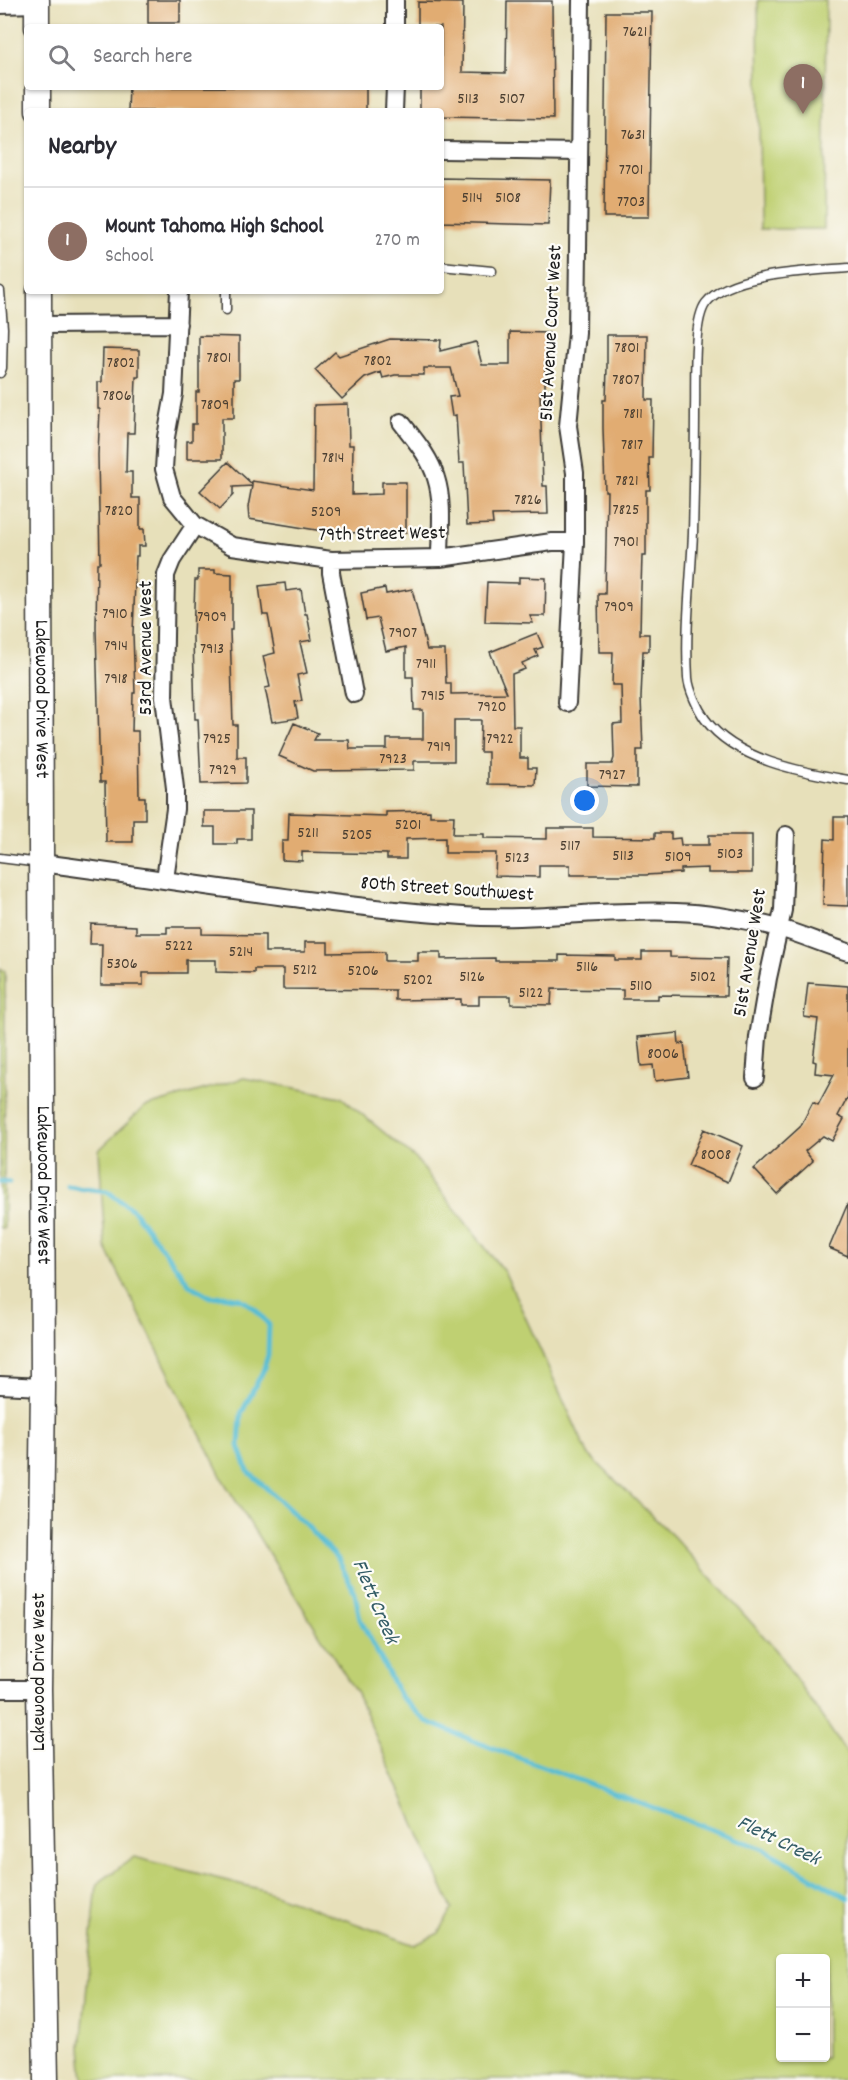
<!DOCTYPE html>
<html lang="en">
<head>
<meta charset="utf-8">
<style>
  :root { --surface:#fff; --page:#f2f2f3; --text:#2b2b33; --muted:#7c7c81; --line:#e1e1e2; --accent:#1a73e8 }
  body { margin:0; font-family:Dekko,sans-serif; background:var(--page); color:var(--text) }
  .controls { position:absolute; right:18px; bottom:18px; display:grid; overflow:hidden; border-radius:6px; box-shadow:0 2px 4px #0004 }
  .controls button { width:54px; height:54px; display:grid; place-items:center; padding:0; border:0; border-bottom:2px solid var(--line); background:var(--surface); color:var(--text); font:30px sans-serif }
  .you { position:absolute; left:585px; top:801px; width:21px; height:21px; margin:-15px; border:4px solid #fff; border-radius:50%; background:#1a73e8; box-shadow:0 0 0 9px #1a73e833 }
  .badge { display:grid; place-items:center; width:39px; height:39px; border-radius:50%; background:var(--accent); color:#fff; font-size:20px; font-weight:700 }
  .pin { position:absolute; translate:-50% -50px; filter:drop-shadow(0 2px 3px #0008) }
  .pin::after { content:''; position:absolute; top:32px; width:21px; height:18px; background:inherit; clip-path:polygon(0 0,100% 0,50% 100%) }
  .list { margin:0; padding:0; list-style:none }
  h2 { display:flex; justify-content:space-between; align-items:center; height:78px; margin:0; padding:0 24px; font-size:26px }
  h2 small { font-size:20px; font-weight:400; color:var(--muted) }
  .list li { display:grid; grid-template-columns:39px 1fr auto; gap:18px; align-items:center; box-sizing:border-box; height:108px; padding:0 24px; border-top:2px solid var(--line) }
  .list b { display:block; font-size:22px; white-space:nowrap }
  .list p { margin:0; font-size:20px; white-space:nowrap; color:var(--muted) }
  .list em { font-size:20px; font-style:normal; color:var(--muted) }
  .icon { flex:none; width:33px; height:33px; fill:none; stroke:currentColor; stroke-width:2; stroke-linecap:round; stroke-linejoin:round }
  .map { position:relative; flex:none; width:848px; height:2080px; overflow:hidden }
  .search { position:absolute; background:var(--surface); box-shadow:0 2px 4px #0004; left:24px; top:24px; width:420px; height:66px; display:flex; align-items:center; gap:15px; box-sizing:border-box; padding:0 21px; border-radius:6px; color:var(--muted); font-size:22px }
  .panel { position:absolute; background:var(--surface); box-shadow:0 2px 4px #0004; left:24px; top:108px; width:420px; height:186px; border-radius:6px }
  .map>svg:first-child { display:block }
</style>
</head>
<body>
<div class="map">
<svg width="848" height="2080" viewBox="0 0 848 2080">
  <rect width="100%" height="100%" fill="#fdfcf7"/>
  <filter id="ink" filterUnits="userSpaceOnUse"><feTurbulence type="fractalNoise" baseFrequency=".0167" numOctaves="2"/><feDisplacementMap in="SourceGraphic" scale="12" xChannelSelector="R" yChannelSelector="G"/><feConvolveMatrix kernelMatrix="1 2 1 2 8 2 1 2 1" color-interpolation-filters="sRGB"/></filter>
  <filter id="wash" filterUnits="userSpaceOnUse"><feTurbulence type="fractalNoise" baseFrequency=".008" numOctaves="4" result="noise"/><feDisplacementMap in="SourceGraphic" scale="24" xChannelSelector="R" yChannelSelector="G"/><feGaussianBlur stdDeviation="1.35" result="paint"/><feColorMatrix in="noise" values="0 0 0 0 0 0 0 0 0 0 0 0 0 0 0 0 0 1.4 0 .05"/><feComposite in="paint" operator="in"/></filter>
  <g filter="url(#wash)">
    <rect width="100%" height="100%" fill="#e7e0ba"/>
    <!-- green -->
    <path fill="#bfd072" stroke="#6e7647" stroke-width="1.5" fill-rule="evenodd" d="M758 0H826L824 229H760Z
      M0 969 5 971 4 1228H0Z
      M244 1078 341 1097 416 1159 505 1273 588 1454 674 1537 776 1650 848 1755V2080H84L81 2047 97 1884 134 1857 263 1890 415 1945 439 1933 452 1909 357 1694 224 1482 105 1246 99 1150 144 1107ZM826 1958V2058H780V1958Z"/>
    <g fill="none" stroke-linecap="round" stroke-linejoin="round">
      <!-- stream -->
      <path stroke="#56bdd4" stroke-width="5" d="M0 1182 9 1183
        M68 1186 107 1191 133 1210 190 1285 211 1297 223 1296 241 1299 255 1309 269 1325 268 1355 263 1371 241 1414 239 1446 248 1471 305 1524 338 1559 355 1593 360 1619 401 1698 426 1721 474 1741 764 1849 848 1898"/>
    </g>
    <g id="blocks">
      <!-- building -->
      <path fill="#e1ac72" d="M148 0H180V23H148Z
        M507 1H552L553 119 441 117V111H420V87H441V27H418V2L463 3 462 72 506 73Z
        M606 12H652L649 217H604Z
        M129 87H366V111H128Z
        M441 178 550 180 548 225 441 222Z
        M510 332 549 333V359H545V391H540L543 486H547L548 514 492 515 493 524 467 525 464 463H459L456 415 452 416 449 397 458 396 451 368H424V375H395L383 378 381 372 365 378 342 399 315 370 335 352 339 356 390 339 441 340 440 351 476 342 482 365H510Z
        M607 335H647L646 400H653L652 458H649L650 490H646V556H642L641 588 640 634H649V651H643L641 698 643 750H637V787L587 786V764H612L614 758 613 724 622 723 621 685H612L613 652H599L598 594H605L607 491H605L603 428V400H606L607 367Z
        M199 336 239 337V379H234V418H222V459H187V441H192V424H196V392H199Z
        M103 349 139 350V377H136L134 433H127L126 472H132V498H140V529H144L145 546H138V556H136L133 633 135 693H133L132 731H138L139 797H145V819H133V842H106L105 782H100L96 628 97 563H100L98 455 100 409H98V382H102Z
        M348 404 349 445H353L352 495 382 494V482H406V532L335 533 249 519 248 507 252 486 233 487V495L220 509 200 491 228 462 252 484V481L313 490 314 405Z
        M198 570H215V573L232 574V630H230L233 725H237V757H246V783L201 784 198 719H195L193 637 195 580H198Z
        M519 577 546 578 545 616H530L533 623 485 622 487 582 519 583Z
        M285 583 286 591 301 589 305 614H307L312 640 300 642 307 673 297 675 302 701 295 702 298 718 272 722 265 688 270 687 263 656 275 653 268 615H263L259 586Z
        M385 588 386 594 412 589 427 650H445L446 683H451V694L507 693 490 652 537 633 543 647 535 650 538 656 522 663 525 669 512 674 513 726H520V758H528V768H536L535 785 488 784V752H480L481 720H454V761H414V770L313 771 279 756 294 723 318 733 314 740H349L350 749H387V739H423V710H414L413 677H406V647L386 651 378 618 366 620 361 593Z
        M204 811H251V839H237V844H215V827H204Z
        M430 811V816H454L453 834H484V838L547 839V828H593V837L655 838V833H671V839L680 838 681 845H709V835H752V873H708V868L681 869V873L645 875H570V865H539V877L495 876 496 853H445V838L406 839V859H387V854L302 852V861L282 860V841H288L289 813 386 816V812Z
        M834 817H848V906L823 905 825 839 834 840Z
        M91 924 136 926V933H167V927H202V934L265 935V952H305V942H328V953L385 952V961H418V952H441V959L495 958V961H559V955L615 956V960H642V952H670V957L727 958 726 996 658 995V999H623V990L552 989 551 1005 511 1004V996H479V1005H461V999L395 1000V990L283 989V969H254V973L216 972V960H186V973H143V985H101L102 944H90Z
        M808 983 848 986V1097L838 1116 844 1119 832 1141 823 1136 805 1151 813 1161 777 1194 754 1169 800 1127 813 1102 818 1105 834 1075 815 1073 816 1062 813 1061 818 1019 804 1017Z
        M678 1033 679 1044 684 1043 688 1077 655 1081 653 1065 641 1066 638 1037Z
        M704 1129 743 1146 728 1182 688 1165Z
        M848 1203V1256L829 1248Z"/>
    </g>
  </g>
  <g filter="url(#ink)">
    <use href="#blocks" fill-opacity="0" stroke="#3a3934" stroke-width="1.5"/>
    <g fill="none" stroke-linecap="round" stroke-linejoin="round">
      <defs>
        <path id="service" d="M441 266 492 271
          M848 268C811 271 729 273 706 303 692 321 696 386 695 410 695 451 694 492 693 533 691 581 685 629 688 678 689 690 698 709 705 719 735 760 801 772 848 780
          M0 291 3 328 2 368 0 373
          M226 310V291
          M0 858 40 863"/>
        <path id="minor" d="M0 5 37 4
          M395 27V0
          M394 111 395 87
          M441 150 579 152
          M179 291 174 394 166 437 164 469 172 497 195 525 232 546 331 560 440 558 552 542H575
          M40 325 178 324
          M401 422C414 439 430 457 436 478 444 503 440 532 440 558
          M331 560V573L354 694
          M567 703 575 542V473L568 426 577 333 581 0
          M41 863C182 881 322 906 463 916 535 921 605 909 676 912 710 913 747 920 779 928 803 935 825 945 848 952
          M165 879 175 809V788L164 697 166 575 172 560 195 525
          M755 1078 758 1037 768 978 783 910 786 835
          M0 1385 43 1387
          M0 1689H39"/>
        <g id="secondary">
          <path d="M37 0V27"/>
          <path d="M38 87V111"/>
          <path id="s1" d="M39 291 43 1387 39 1689 46 2080"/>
        </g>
      </defs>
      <!-- service casing -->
      <use href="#service" stroke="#3a3934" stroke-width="11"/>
      <!-- minor casing -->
      <use href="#minor" stroke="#3a3934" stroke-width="20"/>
      <!-- secondary casing -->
      <use href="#secondary" stroke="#3a3934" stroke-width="27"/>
      <!-- service -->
      <use href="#service" stroke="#fff" stroke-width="8"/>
      <!-- minor -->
      <use href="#minor" stroke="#fff" stroke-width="16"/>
      <!-- secondary -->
      <use href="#secondary" stroke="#fff" stroke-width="24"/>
    </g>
  </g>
  <g text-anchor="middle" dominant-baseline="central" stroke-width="4.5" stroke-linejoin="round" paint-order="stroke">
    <!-- number labels -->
    <g font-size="16" fill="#4d4032">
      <text x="635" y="32">7621</text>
      <text x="468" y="99">5113</text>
      <text x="512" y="99">5107</text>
      <text x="633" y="135">7631</text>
      <text x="631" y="170">7701</text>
      <text x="472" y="198">5114</text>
      <text x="508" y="198">5108</text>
      <text x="631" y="202">7703</text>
      <text x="627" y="348">7801</text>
      <text x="219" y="358">7801</text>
      <text x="378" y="361">7802</text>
      <text x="121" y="363">7802</text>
      <text x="626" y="380">7807</text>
      <text x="117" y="396">7806</text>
      <text x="215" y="405">7809</text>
      <text x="633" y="414">7811</text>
      <text x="632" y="445">7817</text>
      <text x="333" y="458">7814</text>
      <text x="627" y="481">7821</text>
      <text x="528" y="500">7826</text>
      <text x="626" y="510">7825</text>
      <text x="119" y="511">7820</text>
      <text x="326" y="512">5209</text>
      <text x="626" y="542">7901</text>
      <text x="619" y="607">7909</text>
      <text x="115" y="614">7910</text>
      <text x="212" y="617">7909</text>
      <text x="403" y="633">7907</text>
      <text x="116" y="646">7914</text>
      <text x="212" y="649">7913</text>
      <text x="426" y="664">7911</text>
      <text x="116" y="679">7918</text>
      <text x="433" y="696">7915</text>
      <text x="492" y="707">7920</text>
      <text x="217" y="739">7925</text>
      <text x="500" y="739">7922</text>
      <text x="439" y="747">7919</text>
      <text x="393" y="759">7923</text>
      <text x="223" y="770">7929</text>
      <text x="612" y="775">7927</text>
      <text x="408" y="825">5201</text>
      <text x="308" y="833">5211</text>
      <text x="357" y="835">5205</text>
      <text x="570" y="846">5117</text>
      <text x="730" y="854">5103</text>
      <text x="623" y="856">5113</text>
      <text x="678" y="857">5109</text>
      <text x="517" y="858">5123</text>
      <text x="179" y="946">5222</text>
      <text x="241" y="952">5214</text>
      <text x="122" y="964">5306</text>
      <text x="587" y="967">5116</text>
      <text x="305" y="970">5212</text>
      <text x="363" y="971">5206</text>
      <text x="472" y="977">5126</text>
      <text x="703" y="977">5102</text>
      <text x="418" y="980">5202</text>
      <text x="641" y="986">5110</text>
      <text x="531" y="993">5122</text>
      <text x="663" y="1054">8006</text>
      <text x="716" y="1155">8008</text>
    </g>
    <!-- street labels -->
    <g font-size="20" fill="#1c1c1c" stroke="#fdfcf7">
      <text transform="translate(552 333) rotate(-87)">51st Avenue Court West</text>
      <text transform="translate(382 535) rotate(-1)">79th Street West</text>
      <text transform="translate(147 648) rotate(-90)">53rd Avenue West</text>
      <text stroke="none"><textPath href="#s1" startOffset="408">Lakewood Drive West</textPath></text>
      <text transform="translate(447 890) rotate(4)">80th Street Southwest</text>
      <text transform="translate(751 953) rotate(-81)">51st Avenue West</text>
      <text stroke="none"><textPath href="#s1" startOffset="894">Lakewood Drive West</textPath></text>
      <text transform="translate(40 1672) rotate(-90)">Lakewood Drive West</text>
    </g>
    <!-- water labels -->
    <g font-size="21" font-style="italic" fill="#335c66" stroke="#fdfcf7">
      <text transform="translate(374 1602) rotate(67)">Flett Creek</text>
      <text transform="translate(778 1842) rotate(26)">Flett Creek</text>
    </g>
  </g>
</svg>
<div class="controls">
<button>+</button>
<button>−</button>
</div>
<div class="you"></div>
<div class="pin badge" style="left:803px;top:114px;background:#8d6e63">1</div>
<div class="search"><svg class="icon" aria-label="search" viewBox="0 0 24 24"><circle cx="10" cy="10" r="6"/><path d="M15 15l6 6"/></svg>Search here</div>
<section class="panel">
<h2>Nearby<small></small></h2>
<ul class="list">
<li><span class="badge" style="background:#8d6e63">1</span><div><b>Mount Tahoma High School</b><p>School</p></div><em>270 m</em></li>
</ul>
</section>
</div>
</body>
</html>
